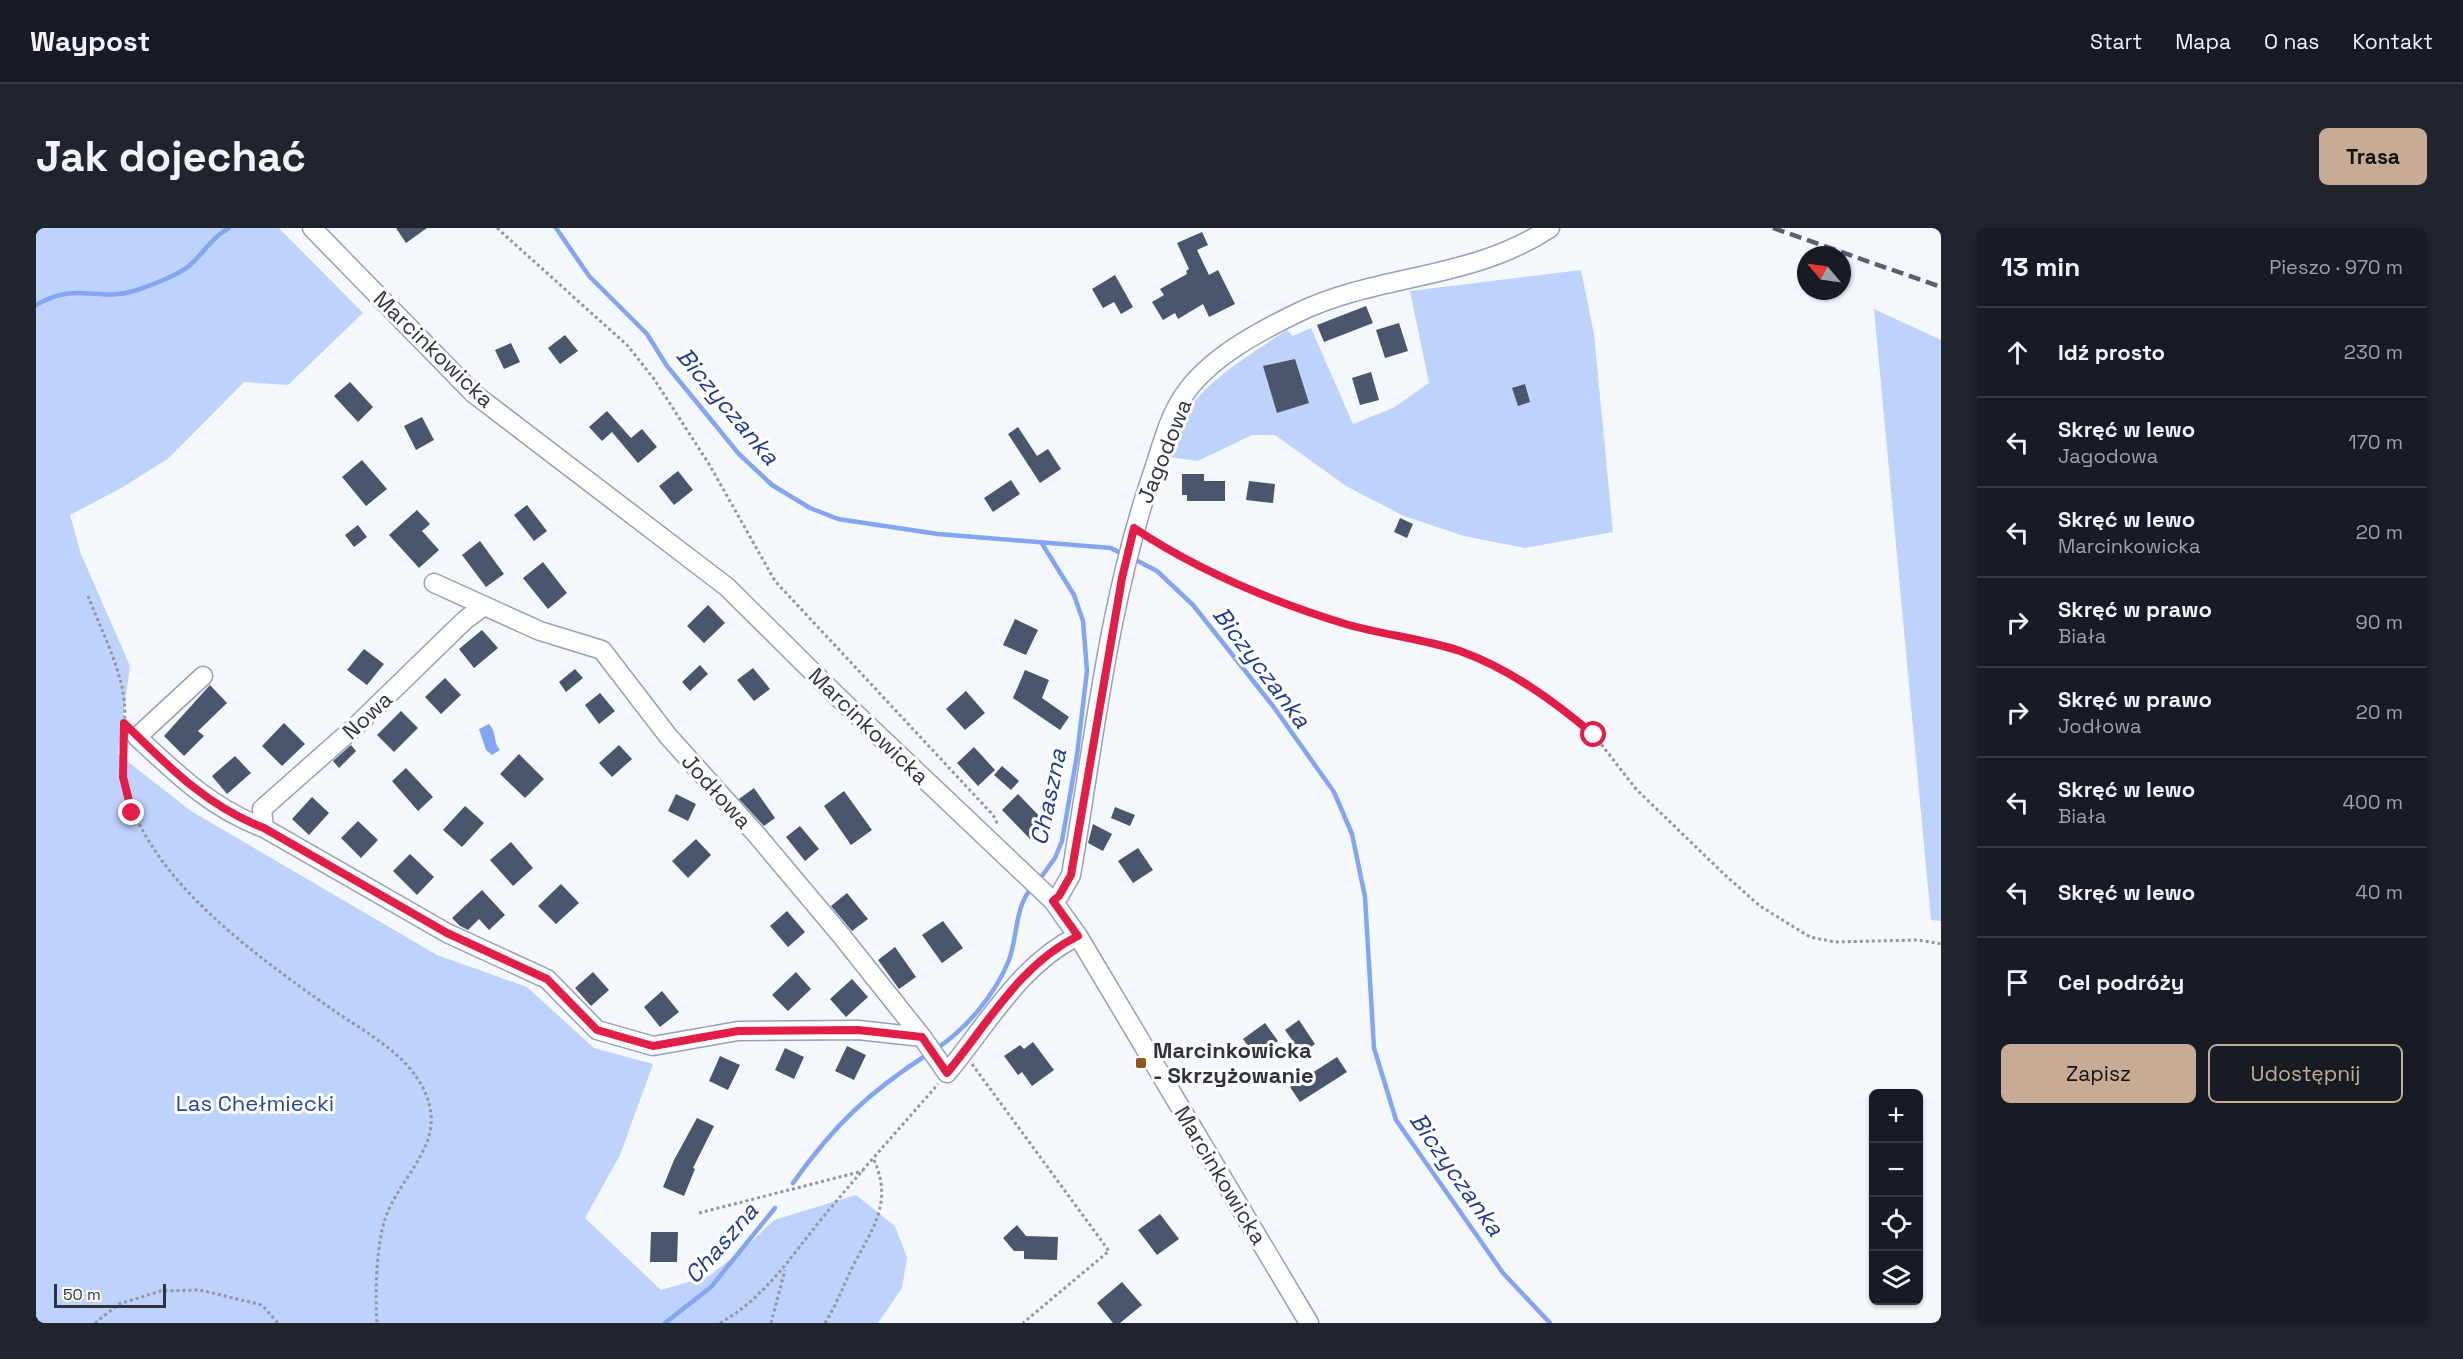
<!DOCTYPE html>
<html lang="pl">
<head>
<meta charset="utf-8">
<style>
  :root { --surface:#171b24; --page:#20242c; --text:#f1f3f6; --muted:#9ea1a6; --line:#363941; --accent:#c7ab94 }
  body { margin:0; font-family:"Space Grotesk",sans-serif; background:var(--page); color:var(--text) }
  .controls { position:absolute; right:18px; bottom:18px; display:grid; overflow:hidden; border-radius:9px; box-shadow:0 2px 4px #0004 }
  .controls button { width:54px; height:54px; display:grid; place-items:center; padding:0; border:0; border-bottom:2px solid var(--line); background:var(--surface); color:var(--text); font:30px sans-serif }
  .compass { position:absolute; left:1761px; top:18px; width:54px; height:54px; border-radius:50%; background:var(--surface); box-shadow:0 2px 4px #0004; rotate:299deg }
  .scale { position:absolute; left:18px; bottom:15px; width:112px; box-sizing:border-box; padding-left:6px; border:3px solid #2e333d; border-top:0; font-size:16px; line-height:21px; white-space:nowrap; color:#2e333d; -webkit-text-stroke:4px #fff; paint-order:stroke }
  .stop { position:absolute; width:18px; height:18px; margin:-14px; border:4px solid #e11d48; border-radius:50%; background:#fff }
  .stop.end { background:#e11d48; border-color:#fff; box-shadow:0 2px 6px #0008 }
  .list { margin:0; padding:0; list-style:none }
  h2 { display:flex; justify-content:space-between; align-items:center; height:78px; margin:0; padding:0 24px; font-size:26px }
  h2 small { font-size:20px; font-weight:400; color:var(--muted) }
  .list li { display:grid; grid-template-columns:39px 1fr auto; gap:18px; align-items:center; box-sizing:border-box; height:90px; padding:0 24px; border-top:2px solid var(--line) }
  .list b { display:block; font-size:22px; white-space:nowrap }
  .list p { margin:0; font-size:20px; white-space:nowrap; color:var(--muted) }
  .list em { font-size:20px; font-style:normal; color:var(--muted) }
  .actions { display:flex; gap:12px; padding:18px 24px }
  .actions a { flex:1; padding:14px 0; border:2px solid var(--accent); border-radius:9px; text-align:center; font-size:21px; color:var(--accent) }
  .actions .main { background:var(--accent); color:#111 }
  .icon { flex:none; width:33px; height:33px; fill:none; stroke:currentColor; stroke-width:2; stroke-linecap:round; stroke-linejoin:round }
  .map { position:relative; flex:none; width:1905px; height:1095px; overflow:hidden; border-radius:9px }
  header { display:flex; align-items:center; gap:36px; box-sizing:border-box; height:84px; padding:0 30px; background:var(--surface); border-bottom:2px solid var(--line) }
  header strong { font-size:28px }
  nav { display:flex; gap:33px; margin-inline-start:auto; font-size:21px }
  .intro { display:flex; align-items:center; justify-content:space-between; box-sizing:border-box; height:144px; padding:0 36px }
  h1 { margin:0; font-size:42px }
  .button { padding:15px 27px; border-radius:9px; background:var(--accent); color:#111; font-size:21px; font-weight:700 }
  main { display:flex; gap:36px; padding:0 36px }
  aside { flex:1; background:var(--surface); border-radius:9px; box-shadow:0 2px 4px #0004 }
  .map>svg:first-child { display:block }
</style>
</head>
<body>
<header>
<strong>Waypost</strong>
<nav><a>Start</a><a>Mapa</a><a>O nas</a><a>Kontakt</a></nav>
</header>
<div class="intro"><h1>Jak dojechać</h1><a class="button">Trasa</a></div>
<main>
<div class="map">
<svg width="1905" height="1095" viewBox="0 0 1905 1095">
  <rect width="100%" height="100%" fill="#f4f7fc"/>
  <!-- green -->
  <path fill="#bed2fe" d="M0 0H243L327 85 252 157 208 154 133 230 87 259 34 287 45 326 94 438 82 526 155 583 401 727 491 759 558 820 617 836 584 927 549 990 625 1062 673 1048 709 1020 738 992 820 967 859 998 871 1030 866 1060 842 1095H0Z
    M1545 42 1558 106 1577 304 1489 320 1428 308 1368 288 1310 258 1239 207H1216L1162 233 1133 229C1141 167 1204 134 1251 102L1257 108 1275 100 1317 196 1357 180 1393 155 1374 63Z
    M1838 81 1905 112V693L1895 692Z"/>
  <!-- water -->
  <path fill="#83a5f2" d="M453 496C461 504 457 515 464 522L456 527 450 522 443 501Z"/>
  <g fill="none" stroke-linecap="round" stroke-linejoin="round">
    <!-- stream -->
    <path stroke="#83a5f2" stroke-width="4.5" d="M520 0 553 48 611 106 631 138 703 226 736 257 774 280 802 291 902 306 1075 320 1088 327
      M0 77C42 53 61 74 98 63 116 57 139 49 153 38 167 26 175 10 193 0
      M1096 330 1121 343 1157 377 1237 478 1298 564 1316 606 1329 669 1338 820 1360 892 1467 1045 1514 1095
      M1003 652 1019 630 1026 613 1041 527 1051 443 1047 393 1038 367 1005 314
      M900 821C930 801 959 767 973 732 982 708 978 679 997 658
      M757 955C798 897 833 864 892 826
      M629 1095 675 1059 739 980"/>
  </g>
  <!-- building -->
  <path fill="#4b556b" d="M360 0H391L370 15Z
    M1166 4 1172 17 1161 22 1173 47 1182 42 1199 76 1173 89 1167 76 1142 91 1139 85 1127 92 1116 74 1128 67 1124 61 1151 46 1150 43 1153 41 1141 15Z
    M1079 47 1097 79 1085 86 1078 74 1067 80 1056 61Z
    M1330 78 1337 95 1288 114 1281 97Z
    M1363 95 1372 123 1349 130 1340 102Z
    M529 107 542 123 524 136 512 120Z
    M475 115 484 134 468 141 459 122Z
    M1259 131 1273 175 1241 185 1227 138Z
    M1335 144 1343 172 1324 177 1316 150Z
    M314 154 337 179 322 194 298 168Z
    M1489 156 1494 174 1482 178 1476 160Z
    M571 183 595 210 606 201 621 219 602 235 576 204 566 213 553 199Z
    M386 189 398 212 380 222 368 198Z
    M982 199 1001 228 1012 221 1025 241 1004 255 972 206Z
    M326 232 351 261 330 278 306 249Z
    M642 243 657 262 638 277 623 258Z
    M1146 246H1168V253H1189V273H1151V267H1146Z
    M975 252 984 266 957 284 948 270Z
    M1213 253 1239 256 1237 275 1210 272Z
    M491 277 511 303 498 313 478 287Z
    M381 282 394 296 386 303 403 322 383 340 353 307Z
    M1364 290 1377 296 1371 310 1358 304Z
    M322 297 331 309 318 319 309 307Z
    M444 313 468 346 450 359 426 327Z
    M507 334 531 365 512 381 487 350Z
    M672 377 689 395 668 415 651 398Z
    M979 391 1002 402 990 427 967 417Z
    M446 402 462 420 438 440 423 421Z
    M328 421 348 436 331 457 311 442Z
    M664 437 672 446 654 463 646 454Z
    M717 440 734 461 718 473 701 452Z
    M539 441 547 450 530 464 523 454Z
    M989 442 1013 452 1006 470 1033 489 1024 502 977 470Z
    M409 450 425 467 405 486 389 469Z
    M174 457 191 475 162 503 168 508 148 528 128 508Z
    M930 463 949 485 929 502 910 481Z
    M564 465 579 483 563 496 549 477Z
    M365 483 382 500 358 524 341 507Z
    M248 495 269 516 246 538 226 518Z
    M315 517 320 523 303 540 297 533Z
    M583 517 596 531 576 549 563 535Z
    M938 519 959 542 942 558 921 535Z
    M483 526 508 551 489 570 464 546Z
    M199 528 215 545 191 566 176 548Z
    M966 538 983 553 975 562 958 547Z
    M370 540 397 569 382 583 356 553Z
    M718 560 739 590 728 598 703 571Z
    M808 563 836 602 815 617 788 578Z
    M640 566 660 576 652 593 632 583Z
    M982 566 1010 595 994 611 966 582Z
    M276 569 293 585 273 607 256 591Z
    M429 578 448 595 426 619 407 602Z
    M1079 579 1099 587 1094 598 1075 590Z
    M322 593 342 612 325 630 305 610Z
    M1057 596 1076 606 1067 623 1052 615Z
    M764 598 783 621 769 633 750 609Z
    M660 611 675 627 652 650 636 633Z
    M475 614 497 640 477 658 454 632Z
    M1102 620 1117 642 1097 655 1082 633Z
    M374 626 398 649 381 667 357 643Z
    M525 656 543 675 520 696 502 678Z
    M446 662 469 687 453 702 443 691 432 702 424 698 416 690Z
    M811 665 832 691 816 703 795 678Z
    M751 683 769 704 752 719 734 698Z
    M907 693 927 720 906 735 886 707Z
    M859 719 880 749 863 761 842 732Z
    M557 744 573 762 555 778 539 760Z
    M760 744 775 761 752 783 736 767Z
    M816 751 832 769 810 789 794 771Z
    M626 763 643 784 624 799 608 779Z
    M1263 792 1279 816 1266 826 1249 802Z
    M1229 795 1242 813 1220 829 1207 811Z
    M997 814 1018 842 996 858 986 844 982 847 968 828 984 817 988 821Z
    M811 818 830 827 818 852 799 843Z
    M749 820 768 829 758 851 739 842Z
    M684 828 704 837 692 862 673 853Z
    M1301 829 1311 844 1264 874 1254 859Z
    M661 890 678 898 657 940 659 941 648 968 627 959 638 932Z
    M1124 986 1143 1011 1121 1027 1102 1002Z
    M981 997 990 1008 1022 1009 1021 1032 988 1031V1023H978L967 1010Z
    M615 1004H642L641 1034H614Z
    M1086 1054 1106 1077 1084 1095H1077L1061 1075Z"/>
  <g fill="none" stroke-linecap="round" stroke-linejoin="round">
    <defs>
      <path id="minor" d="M276 0 437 165 691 359 801 468 1017 673 1042 708 1273 1095
        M398 355 504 403 566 422 632 508 720 606 804 706 886 809 911 845C951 797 984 736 1042 708
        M167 448 101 509C142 547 175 580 228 600L411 705 511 751 561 802 617 818 702 803 822 802 886 809
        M228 600 226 581 321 497 429 392 448 378
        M1017 673 1023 668 1035 647C1058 514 1072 375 1116 247 1125 221 1132 190 1148 167 1173 130 1222 104 1261 85 1343 45 1434 53 1514 0"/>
    </defs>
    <!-- minor casing -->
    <use href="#minor" stroke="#95a0b9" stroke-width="21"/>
    <!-- path -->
    <path stroke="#93979e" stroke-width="3" stroke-dasharray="3 3" stroke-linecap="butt" d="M461 0 592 118 618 151 673 236 739 353 957 587 962 597
      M1113 310 1163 340 1240 372 1313 397 1424 423 1455 437 1518 473 1558 507 1600 561 1690 648 1724 678 1774 709 1799 714 1883 712 1905 716
      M52 368C66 405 94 456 88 495
      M86 515C77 629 215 724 297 782 332 806 385 833 394 880 403 921 361 954 349 991 340 1019 339 1066 341 1095
      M936 836 1073 1023 987 1095
      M663 985 827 943
      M59 1095 83 1076 125 1063 164 1062 226 1077 242 1095
      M684 1095C730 1069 755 1028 788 988 825 943 864 900 902 856
      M735 1095 749 1042
      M789 1095C801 1076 808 1056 818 1036 837 1000 857 974 838 932"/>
    <!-- minor -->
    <use href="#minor" stroke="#fff" stroke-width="18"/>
    <!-- rail -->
    <path stroke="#5a5f68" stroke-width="4.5" stroke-dasharray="12 6" stroke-linecap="butt" d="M1737 0 1905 59"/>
  </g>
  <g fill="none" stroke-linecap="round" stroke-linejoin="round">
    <!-- route -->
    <path stroke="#e11d48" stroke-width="8" d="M96 585 87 549 88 495C132 538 170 578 228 600L411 705 511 751 561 802 617 818 702 803 822 802 886 809 911 845C951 797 984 736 1042 708L1017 673 1023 668 1035 647 1086 350 1098 300C1164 344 1237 374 1313 397 1349 407 1388 411 1424 423 1474 441 1518 473 1558 507"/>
  </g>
  <!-- markers -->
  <rect fill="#93531d" stroke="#fff" stroke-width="2" x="1099" y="829" width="12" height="12" rx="3"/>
  <g text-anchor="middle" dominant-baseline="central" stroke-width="6" stroke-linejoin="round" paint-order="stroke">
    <!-- street labels -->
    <g font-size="22" fill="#2e333d" stroke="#fff">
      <text transform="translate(398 121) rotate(44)">Marcinkowicka</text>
      <text transform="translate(1128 223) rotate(-68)">Jagodowa</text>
      <text transform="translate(331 487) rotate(-43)">Nowa</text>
      <text transform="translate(833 498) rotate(44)">Marcinkowicka</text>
      <text transform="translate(681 563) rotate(48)">Jodłowa</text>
      <text transform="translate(1185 947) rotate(59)">Marcinkowicka</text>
    </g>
    <!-- poi labels -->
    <g font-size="22" font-weight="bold" fill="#2e333d" stroke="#fff" text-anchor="start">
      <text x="1117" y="822">Marcinkowicka<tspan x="1117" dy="25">- Skrzyżowanie</tspan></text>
    </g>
    <!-- park labels -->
    <g font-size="22" fill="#25449c" stroke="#fff">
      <text x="219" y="875">Las Chełmiecki</text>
    </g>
    <!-- water labels -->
    <g font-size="24" font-style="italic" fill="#1d3991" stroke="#fff">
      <text transform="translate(692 178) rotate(50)">Biczyczanka</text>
      <text transform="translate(1226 439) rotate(53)">Biczyczanka</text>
      <text transform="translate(1012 569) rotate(-78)">Chaszna</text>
      <text transform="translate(1421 946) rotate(55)">Biczyczanka</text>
      <text transform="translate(685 1015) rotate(-49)">Chaszna</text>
    </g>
  </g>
</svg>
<div class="controls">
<button>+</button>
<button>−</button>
<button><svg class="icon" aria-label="locate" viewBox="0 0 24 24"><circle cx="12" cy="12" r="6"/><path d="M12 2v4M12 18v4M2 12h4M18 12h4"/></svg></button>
<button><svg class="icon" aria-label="layers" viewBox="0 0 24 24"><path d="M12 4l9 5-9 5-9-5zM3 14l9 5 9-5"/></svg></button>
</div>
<svg class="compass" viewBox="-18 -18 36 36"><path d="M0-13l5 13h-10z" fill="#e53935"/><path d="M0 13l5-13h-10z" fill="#9ea1a6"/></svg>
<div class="scale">50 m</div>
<div class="stop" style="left:1558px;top:507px"></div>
<div class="stop end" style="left:96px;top:585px"></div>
</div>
<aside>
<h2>13 min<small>Pieszo · 970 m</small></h2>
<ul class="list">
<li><svg class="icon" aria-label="ahead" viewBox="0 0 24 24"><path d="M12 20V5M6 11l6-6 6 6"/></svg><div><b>Idź prosto</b></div><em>230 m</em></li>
<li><svg class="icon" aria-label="left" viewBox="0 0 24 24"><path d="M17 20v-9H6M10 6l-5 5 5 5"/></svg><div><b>Skręć w lewo</b><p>Jagodowa</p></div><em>170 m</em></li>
<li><svg class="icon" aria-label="left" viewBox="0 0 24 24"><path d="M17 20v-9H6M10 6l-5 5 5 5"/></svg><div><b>Skręć w lewo</b><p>Marcinkowicka</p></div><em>20 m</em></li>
<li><svg class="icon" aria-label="right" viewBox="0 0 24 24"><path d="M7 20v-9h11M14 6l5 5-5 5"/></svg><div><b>Skręć w prawo</b><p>Biała</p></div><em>90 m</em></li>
<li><svg class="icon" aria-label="right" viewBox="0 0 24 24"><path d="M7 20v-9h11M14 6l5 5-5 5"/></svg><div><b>Skręć w prawo</b><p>Jodłowa</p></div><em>20 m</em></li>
<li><svg class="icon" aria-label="left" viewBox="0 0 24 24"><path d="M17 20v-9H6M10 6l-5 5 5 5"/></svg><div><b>Skręć w lewo</b><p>Biała</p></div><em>400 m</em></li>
<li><svg class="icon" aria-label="left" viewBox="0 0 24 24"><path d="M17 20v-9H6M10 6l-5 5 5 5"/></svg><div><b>Skręć w lewo</b></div><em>40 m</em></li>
<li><svg class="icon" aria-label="arrive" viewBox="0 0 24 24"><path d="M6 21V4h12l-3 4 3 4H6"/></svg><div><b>Cel podróży</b></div></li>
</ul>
<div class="actions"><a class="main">Zapisz</a><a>Udostępnij</a></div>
</aside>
</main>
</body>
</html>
